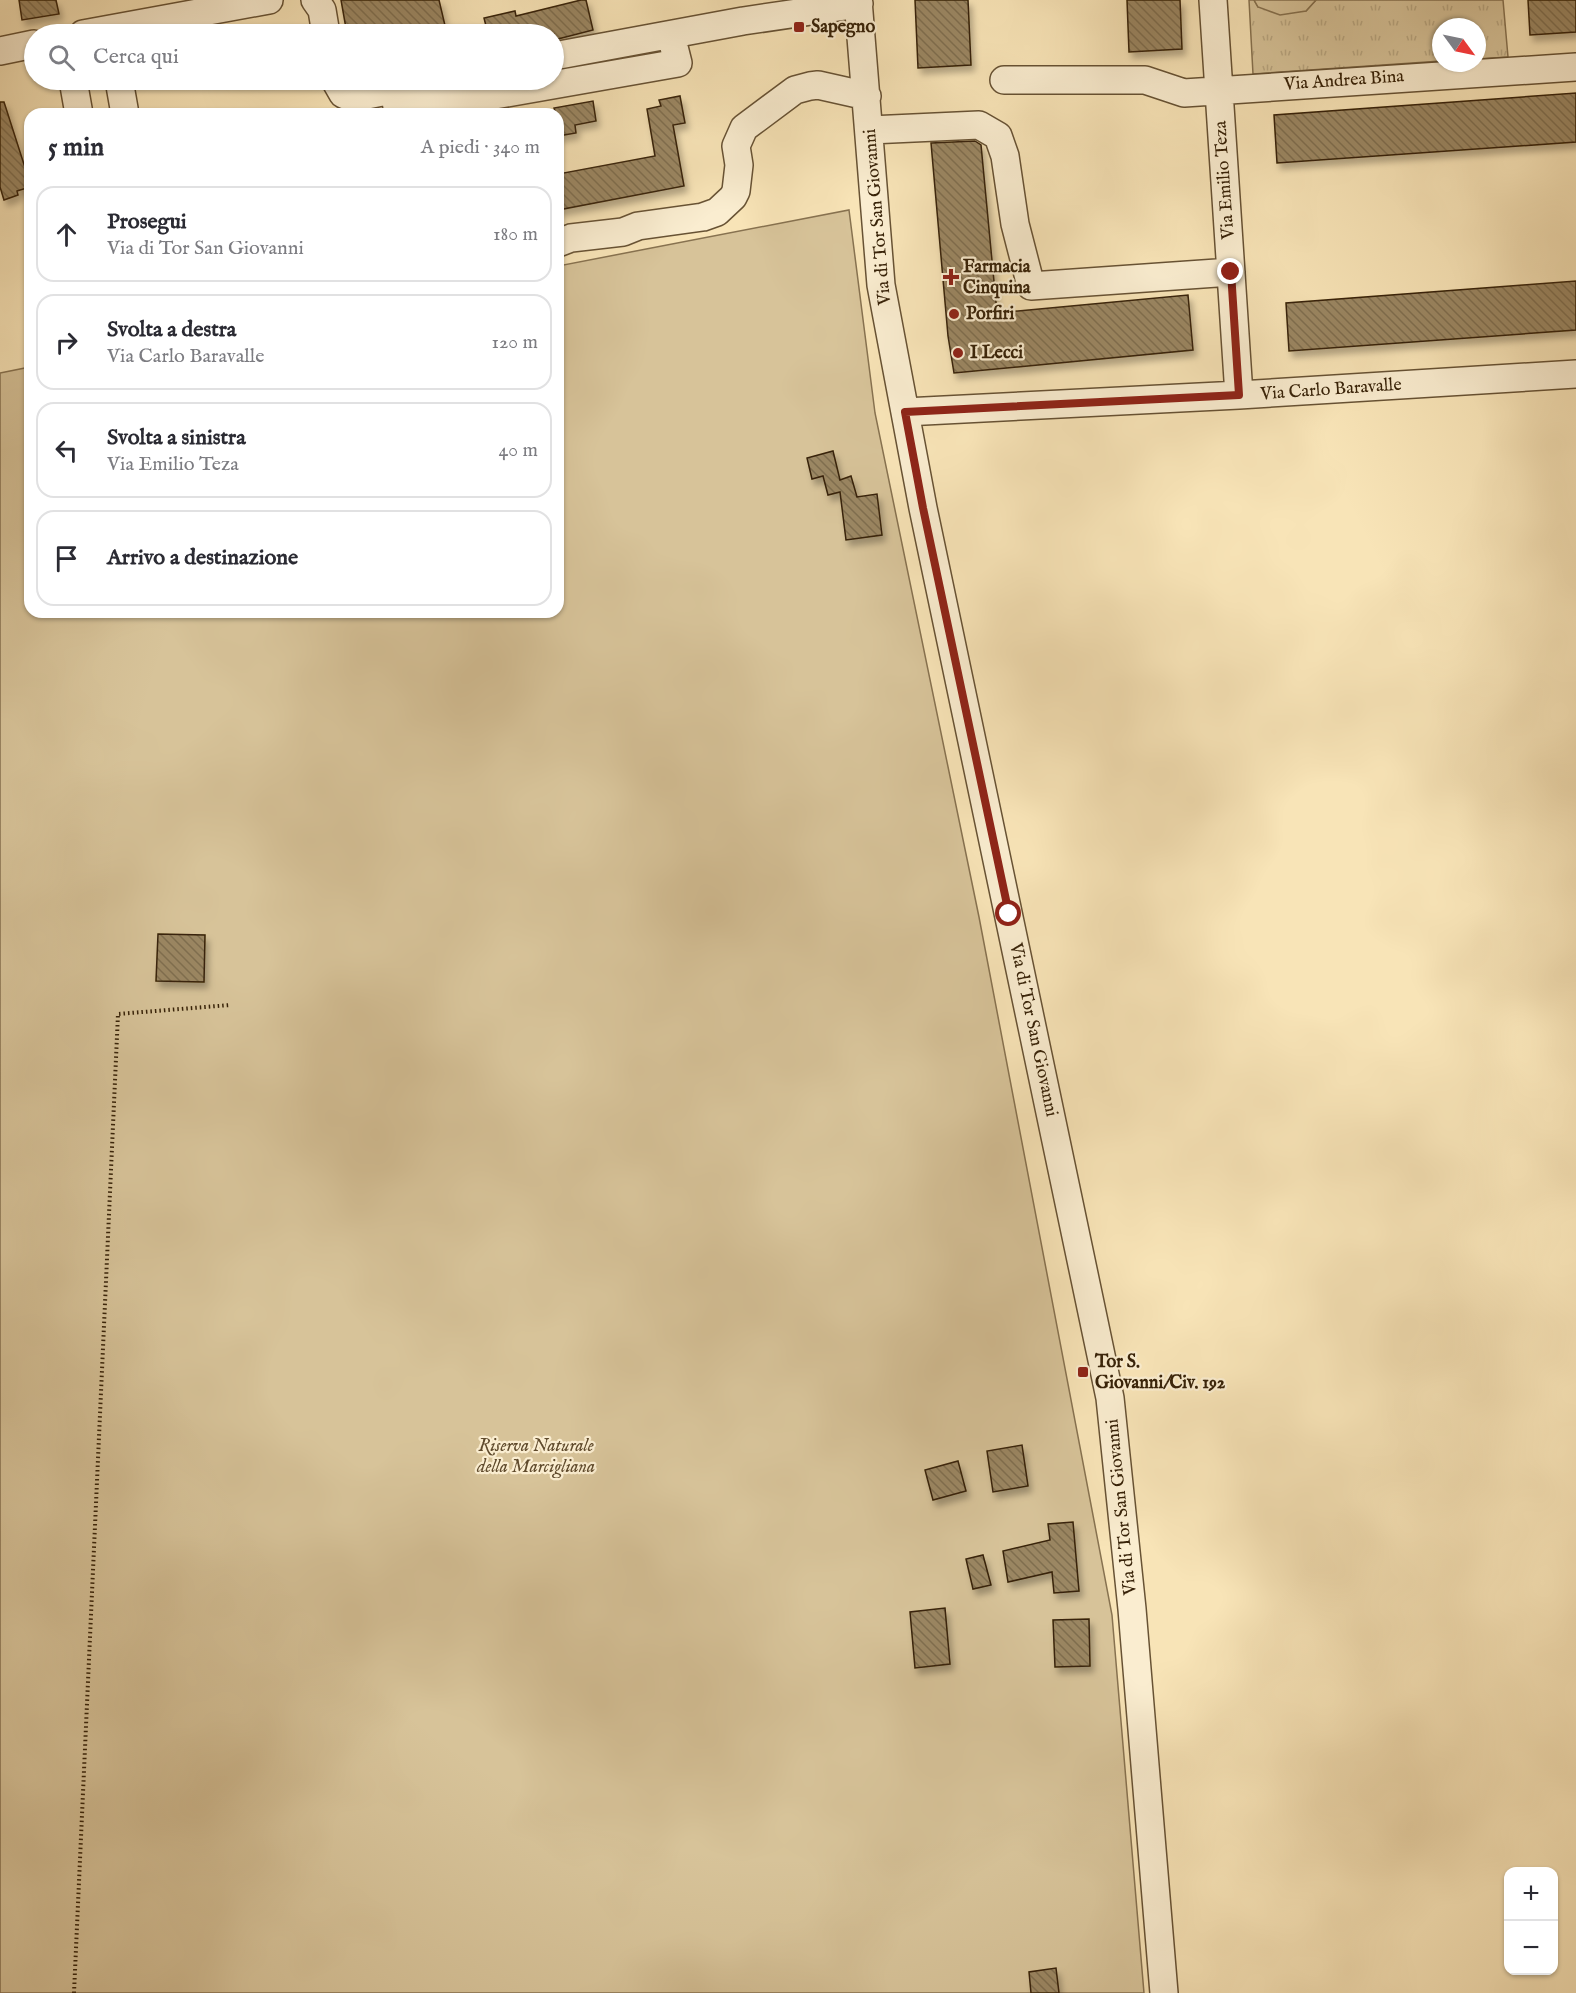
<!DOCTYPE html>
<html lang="it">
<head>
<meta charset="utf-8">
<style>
  :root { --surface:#fff; --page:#f2f2f3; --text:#2b2b33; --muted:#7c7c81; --line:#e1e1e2 }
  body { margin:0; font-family:"IM FELL English",serif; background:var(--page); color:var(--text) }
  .controls { position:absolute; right:18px; bottom:18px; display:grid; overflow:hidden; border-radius:12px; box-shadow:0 2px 4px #0004 }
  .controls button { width:54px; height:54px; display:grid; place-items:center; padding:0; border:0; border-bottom:2px solid var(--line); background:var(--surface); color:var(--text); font:30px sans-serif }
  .compass { position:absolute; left:1432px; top:18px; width:54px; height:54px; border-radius:50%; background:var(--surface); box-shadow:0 2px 4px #0004; rotate:123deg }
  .stop { position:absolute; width:18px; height:18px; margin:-14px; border:4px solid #8f2418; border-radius:50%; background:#fff }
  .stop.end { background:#8f2418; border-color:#fff; box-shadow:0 2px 6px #0008 }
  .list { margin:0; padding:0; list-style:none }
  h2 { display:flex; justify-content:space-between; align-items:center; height:78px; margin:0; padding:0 24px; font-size:26px }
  h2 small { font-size:20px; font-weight:400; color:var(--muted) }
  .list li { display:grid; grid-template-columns:39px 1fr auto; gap:18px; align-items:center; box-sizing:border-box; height:96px; margin:0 12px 12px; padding:0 12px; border:2px solid var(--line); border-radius:18px }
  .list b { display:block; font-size:22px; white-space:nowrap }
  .list p { margin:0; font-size:20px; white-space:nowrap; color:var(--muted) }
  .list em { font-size:20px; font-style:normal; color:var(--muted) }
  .icon { flex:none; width:33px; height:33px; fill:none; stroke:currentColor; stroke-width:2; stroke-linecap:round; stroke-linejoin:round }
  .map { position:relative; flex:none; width:1576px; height:1993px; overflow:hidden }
  .search { position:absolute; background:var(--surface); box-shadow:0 2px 4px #0004; left:24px; top:24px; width:540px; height:66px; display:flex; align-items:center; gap:15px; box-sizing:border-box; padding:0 21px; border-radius:33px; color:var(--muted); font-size:22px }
  .panel { position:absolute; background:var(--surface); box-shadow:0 2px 4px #0004; left:24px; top:108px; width:540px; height:510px; border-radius:18px }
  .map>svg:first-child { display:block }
</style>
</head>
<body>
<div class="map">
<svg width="1576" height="1993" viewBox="0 0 1576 1993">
  <defs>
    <pattern id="grass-tufts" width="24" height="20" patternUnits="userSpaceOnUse" patternTransform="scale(1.5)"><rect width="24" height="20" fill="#d7c399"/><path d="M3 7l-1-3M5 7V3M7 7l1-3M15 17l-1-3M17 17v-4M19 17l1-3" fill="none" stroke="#b9a782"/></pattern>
    <pattern id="building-back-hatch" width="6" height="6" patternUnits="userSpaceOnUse" patternTransform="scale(1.5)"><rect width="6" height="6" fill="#9b8763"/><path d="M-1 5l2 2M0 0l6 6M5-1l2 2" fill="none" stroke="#7f6e50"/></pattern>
    <filter id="shadow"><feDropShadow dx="3.5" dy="6" stdDeviation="3" flood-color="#0004"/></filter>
  </defs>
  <rect width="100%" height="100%" fill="#f8e4b7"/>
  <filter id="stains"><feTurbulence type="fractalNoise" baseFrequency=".00333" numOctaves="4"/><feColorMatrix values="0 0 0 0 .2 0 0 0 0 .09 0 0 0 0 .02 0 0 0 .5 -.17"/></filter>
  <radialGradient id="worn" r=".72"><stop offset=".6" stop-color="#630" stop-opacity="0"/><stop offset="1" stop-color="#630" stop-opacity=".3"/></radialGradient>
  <!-- grass -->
  <path fill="url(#grass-tufts)" stroke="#877250" stroke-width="1.5" d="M1249 0H1254L1258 7 1306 11 1316 0H1503L1508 57 1477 59V27H1441V61L1253 74Z"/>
  <!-- park -->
  <path fill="#d7c399" stroke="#877250" stroke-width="1.5" d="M1254 0H1316L1306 11 1280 15 1258 7Z
    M849 210 875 413 979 917 1112 1615 1144 1993H0V373L30 367V612H558V266Z"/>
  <!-- building -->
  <path fill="url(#building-back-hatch)" stroke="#372208" stroke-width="1.5" filter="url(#shadow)" d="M19 0H56L59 14 22 20Z
    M341 0H439L447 34H347Z
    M581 0H586L593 30 554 40V34H488L484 18 515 11 516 16Z
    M915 0H968L971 65 918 68Z
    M1127 0H1180L1182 49 1129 52Z
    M1528 0H1576V32L1530 35Z
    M1576 93V142L1277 163 1274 115Z
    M680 96 685 123 673 125 684 186 558 210V174L655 156 647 109 661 106 659 100Z
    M593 101 596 121 575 125 576 133 558 136V114H556L554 108Z
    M0 102H4L30 183V187L17 191 18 195 4 200 0 187Z
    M975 141 981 145 997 313 1188 295 1193 350 954 373 948 336 931 143Z
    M1576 281V330L1289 351 1286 303Z
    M833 451 840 480 851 476 857 497 877 494 882 535 846 540 840 492 828 495 823 476 812 479 807 458Z
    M158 934 205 935 204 982 156 981Z
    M1022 1445 1028 1486 993 1492 987 1451Z
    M958 1461 966 1491 933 1500 925 1470Z
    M1073 1522 1079 1591 1054 1593 1052 1572 1008 1582 1003 1551 1050 1540 1048 1524Z
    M983 1555 991 1585 973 1589 966 1559Z
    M945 1608 950 1664 915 1668 910 1612Z
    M1089 1619 1090 1666 1055 1667 1053 1620Z
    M1056 1968 1059 1993H1031L1029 1972Z"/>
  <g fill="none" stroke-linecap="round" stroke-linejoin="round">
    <defs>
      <path id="minor" d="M315 0 322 10 326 34
        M858 0 881 285 923 508 1110 1398 1132 1609 1164 1993
        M1213 0 1239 395
        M83 34 269 0
        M0 51 34 44
        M554 56 743 21 859 4
        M73 80 79 114
        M119 80 125 114
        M335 80 343 94 352 98 442 80
        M1004 80H1145L1184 93 1576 67
        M394 90 398 112 678 63 671 35
        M870 130 979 125 998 136 1005 156 1015 224 1031 286 1231 272
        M558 243 571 238 623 232 638 226 703 217 717 212 733 197 736 191 739 165 736 146 744 128 752 122 795 90 810 86 818 85 867 96
        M905 412 1239 395 1576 374"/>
    </defs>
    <!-- minor casing -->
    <use href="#minor" stroke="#675234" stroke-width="30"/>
    <!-- path -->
    <path stroke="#372208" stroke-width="4" stroke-dasharray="1.5 3" stroke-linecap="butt" d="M74 1993 118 1014 230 1005"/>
    <!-- minor -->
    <use href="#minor" stroke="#faedd0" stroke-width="27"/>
  </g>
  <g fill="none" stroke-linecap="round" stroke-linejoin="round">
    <!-- route -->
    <path stroke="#8f2418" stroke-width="8" d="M1009 914 923 508 905 412 1239 395 1231 272"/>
  </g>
  <!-- markers -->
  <g fill="#8f2418" stroke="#faedd0" stroke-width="2">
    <rect x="793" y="21" width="12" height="12" rx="3"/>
    <path d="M948 268h6v6h6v6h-6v6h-6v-6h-6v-6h6z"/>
    <circle cx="954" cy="314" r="6"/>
    <circle cx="958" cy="353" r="6"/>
    <rect x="1077" y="1366" width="12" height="12" rx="3"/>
  </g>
  <g text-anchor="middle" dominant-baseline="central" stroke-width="4.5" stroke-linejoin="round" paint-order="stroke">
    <!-- poi labels -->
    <g font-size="18" font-weight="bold" fill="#372208" stroke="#faedd0" text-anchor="start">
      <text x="811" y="27">Sapegno</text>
      <text x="963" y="267">Farmacia<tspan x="963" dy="21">Cinquina</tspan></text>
      <text x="966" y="314">Porfiri</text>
      <text x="970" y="353">I Lecci</text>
      <text x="1095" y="1362">Tor S.<tspan x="1095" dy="21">Giovanni/Civ. 192</tspan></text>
    </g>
    <!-- street labels -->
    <g font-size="18" fill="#372208" stroke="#faedd0">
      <text transform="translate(1344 81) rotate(-4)">Via Andrea Bina</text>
      <text transform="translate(1225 180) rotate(-94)">Via Emilio Teza</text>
      <text transform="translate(878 217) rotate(-95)">Via di Tor San Giovanni</text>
      <text transform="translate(1331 390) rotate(-4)">Via Carlo Baravalle</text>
      <text transform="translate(1033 1030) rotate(78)">Via di Tor San Giovanni</text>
      <text transform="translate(1122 1507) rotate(-96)">Via di Tor San Giovanni</text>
    </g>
    <!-- park labels -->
    <g font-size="18" font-style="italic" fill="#5f4a2c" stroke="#faedd0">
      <text x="536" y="1446">Riserva Naturale<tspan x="536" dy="21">della Marcigliana</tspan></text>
    </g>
  </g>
  <rect width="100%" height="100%" filter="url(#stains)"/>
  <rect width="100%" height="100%" fill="url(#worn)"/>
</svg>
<div class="controls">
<button>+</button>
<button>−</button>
</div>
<svg class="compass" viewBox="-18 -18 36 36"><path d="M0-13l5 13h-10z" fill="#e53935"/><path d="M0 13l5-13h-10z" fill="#7c7c81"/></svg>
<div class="stop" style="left:1009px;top:914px"></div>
<div class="stop end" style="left:1231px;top:272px"></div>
<div class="search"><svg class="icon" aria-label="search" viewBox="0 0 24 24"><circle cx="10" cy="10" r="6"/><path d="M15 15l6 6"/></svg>Cerca qui</div>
<section class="panel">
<h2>5 min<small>A piedi · 340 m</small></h2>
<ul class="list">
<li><svg class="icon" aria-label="ahead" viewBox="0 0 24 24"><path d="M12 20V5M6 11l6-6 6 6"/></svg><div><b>Prosegui</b><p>Via di Tor San Giovanni</p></div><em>180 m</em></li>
<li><svg class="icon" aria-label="right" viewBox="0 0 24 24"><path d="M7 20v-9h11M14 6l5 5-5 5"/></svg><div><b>Svolta a destra</b><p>Via Carlo Baravalle</p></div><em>120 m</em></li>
<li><svg class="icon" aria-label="left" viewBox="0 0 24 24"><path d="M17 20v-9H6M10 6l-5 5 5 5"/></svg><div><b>Svolta a sinistra</b><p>Via Emilio Teza</p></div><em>40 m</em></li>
<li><svg class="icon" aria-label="arrive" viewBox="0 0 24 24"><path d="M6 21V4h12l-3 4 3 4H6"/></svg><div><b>Arrivo a destinazione</b></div></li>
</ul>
</section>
</div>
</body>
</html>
